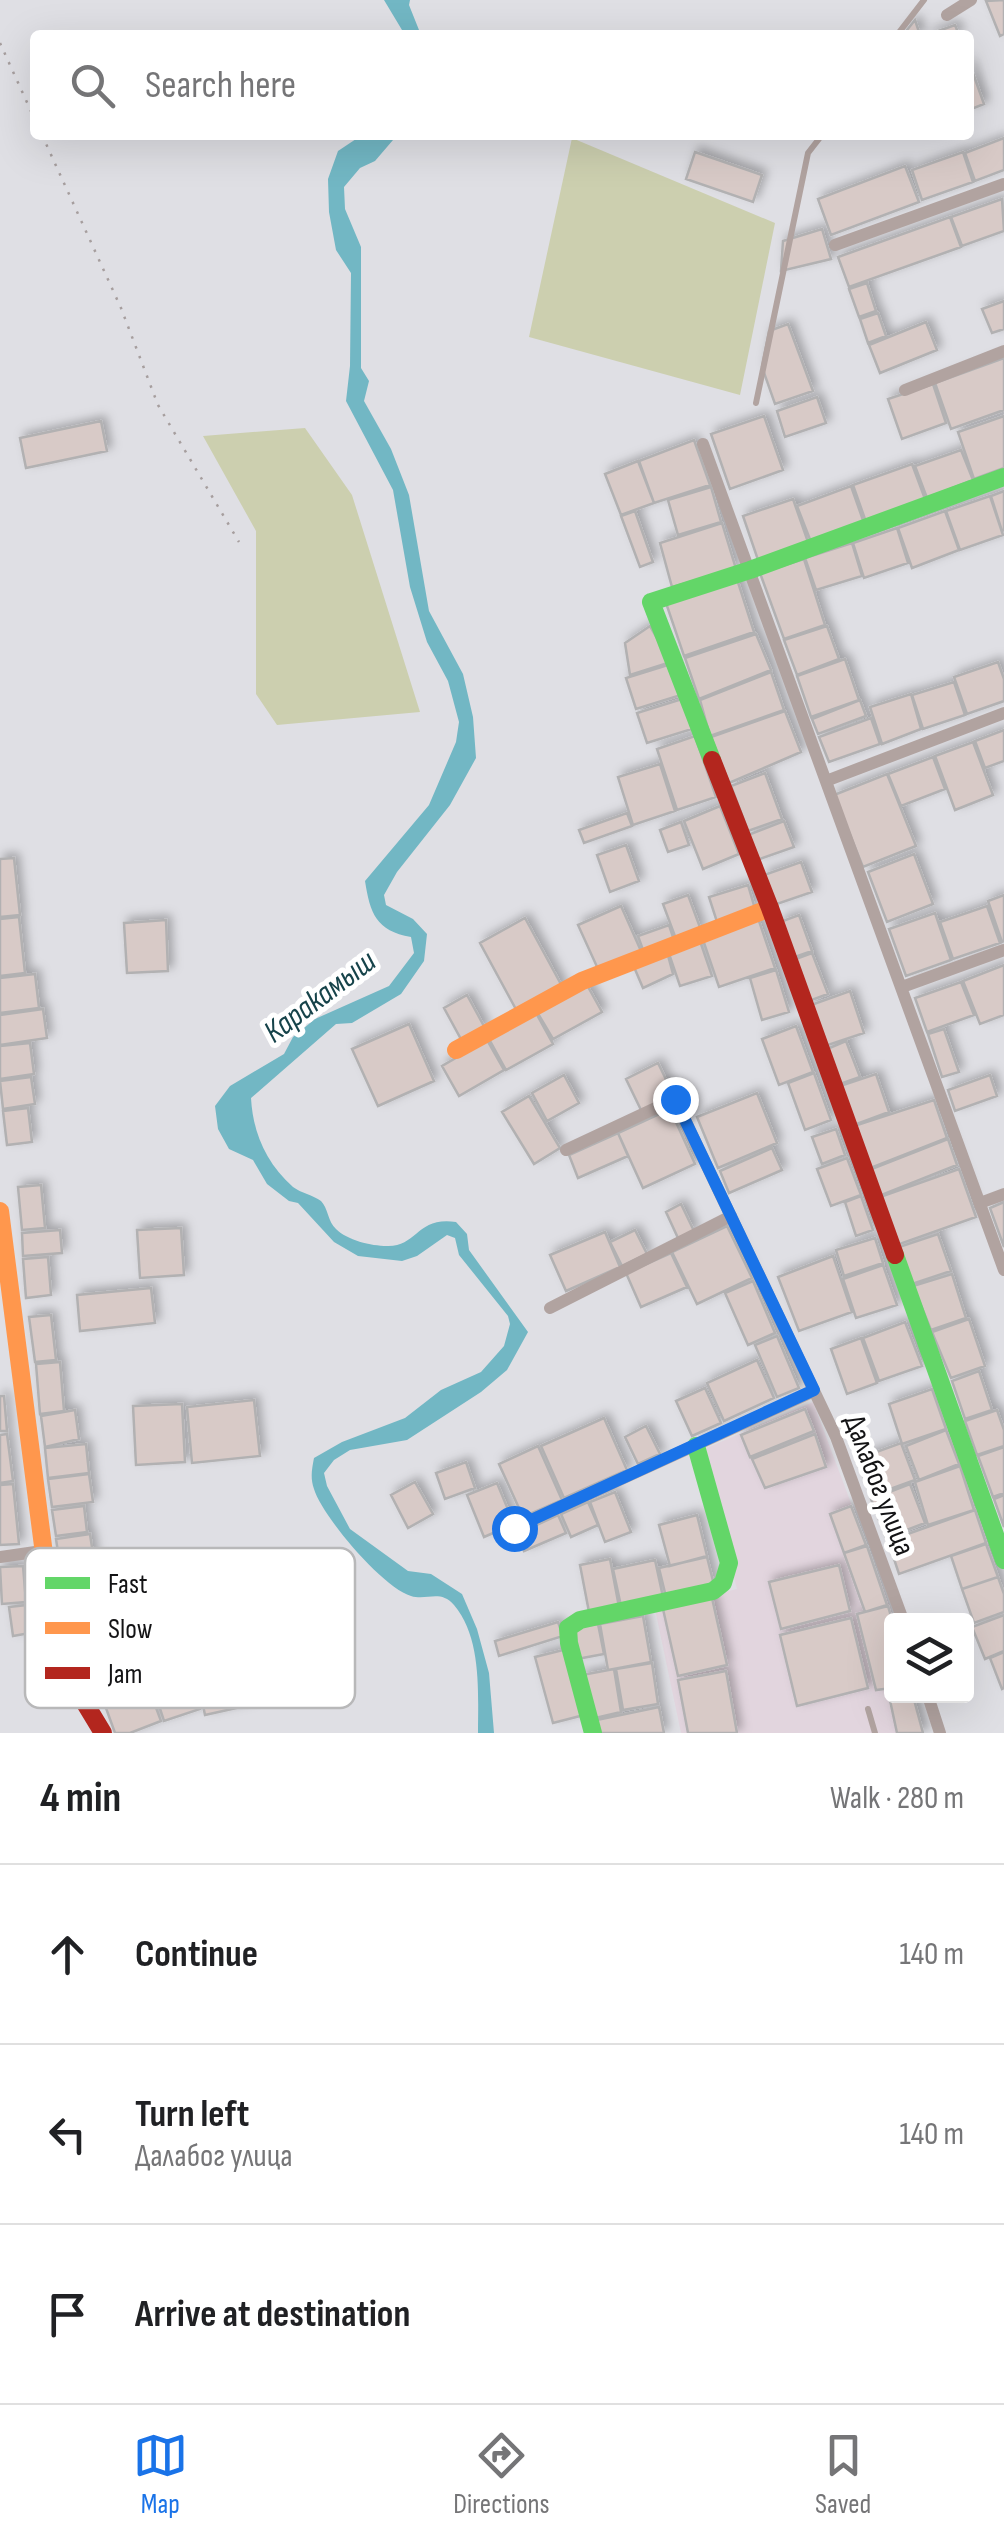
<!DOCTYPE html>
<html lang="en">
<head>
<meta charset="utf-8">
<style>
  :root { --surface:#fff; --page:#f2f2f2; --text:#202124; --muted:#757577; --line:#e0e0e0; --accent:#1a73e8 }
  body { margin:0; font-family:"Sofia Sans Condensed",sans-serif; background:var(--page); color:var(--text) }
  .controls { position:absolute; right:30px; bottom:30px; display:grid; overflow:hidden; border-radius:10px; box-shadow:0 10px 40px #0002 }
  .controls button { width:90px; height:90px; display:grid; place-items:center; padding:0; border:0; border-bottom:2px solid var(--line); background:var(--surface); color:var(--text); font:50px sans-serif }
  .stop { position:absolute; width:30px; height:30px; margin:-22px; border:8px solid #1a73e8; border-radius:50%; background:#fff }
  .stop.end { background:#1a73e8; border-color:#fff; box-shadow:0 2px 10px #0008 }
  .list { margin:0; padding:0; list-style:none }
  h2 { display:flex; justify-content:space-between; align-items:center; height:130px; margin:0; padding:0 40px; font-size:42px }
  h2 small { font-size:32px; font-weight:400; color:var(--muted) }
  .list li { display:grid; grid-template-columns:65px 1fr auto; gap:30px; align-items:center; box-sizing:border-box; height:180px; padding:0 40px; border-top:2px solid var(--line) }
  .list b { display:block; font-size:38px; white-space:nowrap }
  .list p { margin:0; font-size:32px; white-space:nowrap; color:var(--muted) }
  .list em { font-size:32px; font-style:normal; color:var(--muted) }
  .icon { flex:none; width:55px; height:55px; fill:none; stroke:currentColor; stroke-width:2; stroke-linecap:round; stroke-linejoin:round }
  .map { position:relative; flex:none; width:1004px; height:1733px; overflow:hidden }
  .search { position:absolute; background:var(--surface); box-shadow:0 10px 40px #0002; left:30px; right:30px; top:30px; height:110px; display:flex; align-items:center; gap:25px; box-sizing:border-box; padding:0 35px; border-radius:10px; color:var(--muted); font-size:38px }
  .sheet { height:670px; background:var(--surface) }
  nav { display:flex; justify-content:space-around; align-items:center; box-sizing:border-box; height:140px; border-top:2px solid var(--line); background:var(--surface); font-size:28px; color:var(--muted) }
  nav a { display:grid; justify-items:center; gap:5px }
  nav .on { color:var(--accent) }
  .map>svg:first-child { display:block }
</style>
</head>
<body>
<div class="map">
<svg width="1004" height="1733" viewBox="0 0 1004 1733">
  <defs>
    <filter id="shadow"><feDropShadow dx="4.5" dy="-4.5" stdDeviation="5" flood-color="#0004"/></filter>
  </defs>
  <rect width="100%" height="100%" fill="#dfdfe4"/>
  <!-- industrial -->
  <path fill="#e2d5de" d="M813 1402 893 1615 892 1696H912L921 1733H681L655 1609 737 1589 702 1450Z"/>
  <!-- green -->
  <path fill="#cccfaf" d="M572 138 775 223 740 395 529 337Z
    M305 428 352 495 420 712 277 725 256 694V531L203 436Z"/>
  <!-- water -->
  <path fill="#72b7c4" d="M384 0H410L409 5 421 35H405Z
    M362 135H415L393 140 375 161 360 168 344 187 345 209 361 247V368L369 381 364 401 391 449 409 495 429 611 463 674 473 717 476 758 450 805 397 872 384 895 386 905 413 919 427 934 424 961 401 994 352 1023 336 1024 251 1098C253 1133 266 1163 293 1187 301 1193 313 1195 321 1201 328 1208 328 1222 336 1229 347 1240 371 1246 387 1246 417 1247 417 1216 456 1222L467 1234 469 1250 528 1332 507 1370 481 1392 407 1440 350 1450 334 1460 324 1473 327 1486 350 1529 408 1571 431 1574 462 1594 477 1629 489 1673 494 1733H478C478 1693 482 1638 454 1605 440 1589 427 1601 411 1596 383 1588 322 1516 314 1489 310 1477 312 1469 314 1458L342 1442 405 1418 441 1390 481 1372 504 1346 510 1324 508 1316 459 1255 455 1238 447 1235 417 1256 402 1261 358 1256 334 1242 298 1203 289 1201 267 1184 253 1160 229 1149 218 1129 215 1106 230 1086 284 1054 293 1037 315 1019 389 986 414 953 411 937C376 931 370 913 365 881L429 805 456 742 459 722 448 681 427 642 410 587 393 490 346 401 350 366 351 273 336 250 329 212 328 179 338 151Z"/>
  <!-- building -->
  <path fill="#d8cac7" stroke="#b2b1b2" stroke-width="2.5" filter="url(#shadow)" d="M1004 0V34L1000 36 986 1Z
    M915 20 920 35H903Z
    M955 25 959 35H927Z
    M969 62 984 104 969 110Z
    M1004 138V170L975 181 965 153Z
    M695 152 762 175 753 202 686 179Z
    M963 152 973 182 922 200 912 170Z
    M905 166 919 202 831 235 818 199Z
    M1002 199 1004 231 962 246 951 217Z
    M950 217 961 247 849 287 838 257Z
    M822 229 831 259 781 271 783 241Z
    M867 283 876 311 859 317 849 289Z
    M1004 301V329L992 333 982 309Z
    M878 313 886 336 868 343 860 319Z
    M926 322 937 350 880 373 869 345Z
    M788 324 813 391 775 404 762 367 769 331Z
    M1004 358V410L951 429 935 383Z
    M933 384 946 423 902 439 888 399Z
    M817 397 826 423 785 437 777 411Z
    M764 416 783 470 730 489 711 434Z
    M1004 416V468L974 479 958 432Z
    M101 421 107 451 26 468 20 438Z
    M694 440 710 485 654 503 639 461Z
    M961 450 973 480 927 498 915 466Z
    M638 461 654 503 621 515 605 474Z
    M912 464 925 499 866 522 853 485Z
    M851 486 864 523 811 542 797 506Z
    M711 487 721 522 678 535 668 500Z
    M1004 491V530L1002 531 991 496Z
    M990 496 1003 535 960 550 946 511Z
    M793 499 808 542 758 560 743 516Z
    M635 511 653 562 640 567 621 516Z
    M945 511 959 550 912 568 898 528Z
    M722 523 736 569 672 587 660 543Z
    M897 528 908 563 864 578 853 543Z
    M852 543 862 576 816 590 805 558Z
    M804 559 825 625 784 639 760 573Z
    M736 576 754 632 684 656 665 600Z
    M650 626 671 662 630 675 625 643Z
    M827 626 839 659 797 675 784 640Z
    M756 634 771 670 699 699 685 658Z
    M845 659 859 700 811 717 797 676Z
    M998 662 1004 679V701L967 714 954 677Z
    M671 664 681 695 636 709 626 678Z
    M771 672 784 710 710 736 700 700Z
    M954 682 965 715 923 729 912 695Z
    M911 694 921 729 882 744 870 707Z
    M682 699 692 729 647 743 637 713Z
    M860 700 866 716 818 734 812 719Z
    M785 711 801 752 729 783 711 737Z
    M871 718 880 744 829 762 819 737Z
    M1004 730V761L985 768 975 741Z
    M695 736 716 797 677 810 657 749Z
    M973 742 993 795 955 810 935 756Z
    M933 757 945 789 901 806 888 774Z
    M660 764 675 811 633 825 618 777Z
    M765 773 782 819 748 831 731 786Z
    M887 774 916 846 863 867 834 795Z
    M720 806 739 854 703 869 684 821Z
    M627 813 632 826 584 843 579 830Z
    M784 821 794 847 757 860 748 835Z
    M681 822 689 845 668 852 660 830Z
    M626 845 639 881 610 892 597 855Z
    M914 854 933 904 887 922 868 872Z
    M14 858 20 915 0 917V859Z
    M801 862 812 892 774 905 764 875Z
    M748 885 755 909 717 922 709 897Z
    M688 895 701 930 676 939 663 904Z
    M1004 895V941L1002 942 988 901Z
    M621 906 641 951 598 969 578 925Z
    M987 906 1000 943 953 959 940 922Z
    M935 913 951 960 906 976 889 929Z
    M799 915 812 951 792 958 780 922Z
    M19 917 25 973 0 976V919Z
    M525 918 563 988 518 1013 480 943Z
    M758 918 775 968 719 987 702 937Z
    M166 920 168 971 127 973 124 923Z
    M669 925 674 940 643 950 638 936Z
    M699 938 712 976 680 986 667 948Z
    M666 948 673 974 643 988 634 967Z
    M812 953 828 994 809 1001 793 960Z
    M1004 965V1015L980 1024 963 981Z
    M776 970 789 1012 762 1020 750 978Z
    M35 974 39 1008 0 1013V978Z
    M961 982 974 1015 927 1032 915 998Z
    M587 985 602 1012 553 1039 537 1012Z
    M850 991 864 1033 825 1046 811 1005Z
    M467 995 485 1028 462 1041 444 1008Z
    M43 1009 47 1038 0 1045V1015Z
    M536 1013 553 1044 506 1070 489 1039Z
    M409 1024 434 1081 378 1106 352 1049Z
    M796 1026 813 1072 779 1085 762 1039Z
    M944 1029 959 1072 942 1077 928 1034Z
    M487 1040 504 1070 459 1096 442 1066Z
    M846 1041 860 1077 840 1084 827 1049Z
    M30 1043 34 1074 0 1079V1046Z
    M658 1063 674 1096 642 1112 626 1079Z
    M814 1073 831 1120 805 1130 788 1083Z
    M876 1074 889 1112 854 1125 840 1086Z
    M564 1075 579 1103 547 1121 532 1093Z
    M990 1075 997 1096 955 1111 948 1090Z
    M31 1077 35 1104 3 1109 0 1081Z
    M757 1093 777 1143 718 1168 697 1117Z
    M529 1096 560 1148 534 1164 502 1112Z
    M934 1100 947 1138 868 1169 854 1126Z
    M28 1108 32 1142 7 1145 3 1111Z
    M670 1109 695 1164 643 1188 618 1133Z
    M836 1129 845 1155 822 1164 812 1137Z
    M618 1133 628 1156 578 1178 569 1155Z
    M948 1139 957 1165 879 1196 869 1170Z
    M772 1148 782 1170 729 1193 720 1171Z
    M847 1158 861 1195 831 1206 817 1169Z
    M959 1169 976 1217 897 1245 880 1197Z
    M41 1185 45 1228 22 1230 18 1187Z
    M861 1196 873 1230 856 1236 845 1202Z
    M1004 1202V1247L990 1208Z
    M681 1204 694 1231 678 1238 666 1212Z
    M727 1226 752 1278 697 1304 672 1252Z
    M181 1228 184 1275 140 1278 137 1230Z
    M60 1230 62 1253 23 1256 22 1233Z
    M635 1230 647 1254 622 1266 610 1242Z
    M605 1232 620 1267 566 1291 550 1255Z
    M938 1234 951 1271 912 1284 899 1247Z
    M875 1238 883 1263 844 1276 836 1250Z
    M671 1253 687 1287 641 1307 626 1273Z
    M833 1256 852 1312 799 1331 778 1277Z
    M48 1257 51 1295 26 1298 23 1259Z
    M883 1265 897 1305 856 1318 843 1279Z
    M952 1274 966 1318 931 1330 913 1286Z
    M753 1281 775 1333 748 1345 725 1293Z
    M151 1288 155 1323 80 1331 77 1295Z
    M51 1315 56 1360 35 1362 29 1317Z
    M969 1319 985 1366 951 1378 932 1332Z
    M905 1322 922 1366 879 1381 863 1338Z
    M777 1336 799 1388 777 1397 755 1345Z
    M861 1338 877 1383 847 1394 831 1349Z
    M757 1360 774 1398 724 1421 707 1383Z
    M60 1362 64 1411 40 1414 36 1364Z
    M979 1371 992 1410 965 1419 952 1381Z
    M705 1388 721 1423 692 1436 676 1401Z
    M932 1389 946 1429 902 1444 889 1404Z
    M0 1396H4L7 1431H0Z
    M254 1400 260 1456 192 1463 187 1407Z
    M182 1404 185 1462 136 1465 133 1406Z
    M805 1409 814 1431 750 1457 741 1435Z
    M75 1410 79 1439 45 1447 41 1416Z
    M997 1410 1004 1430V1446L977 1455 965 1421Z
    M604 1418 627 1470 564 1498 541 1446Z
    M646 1426 660 1454 638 1464 625 1437Z
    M946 1430 959 1464 919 1480 906 1446Z
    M7 1434 13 1481 0 1483V1435Z
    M815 1434 826 1467 765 1488 752 1459Z
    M901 1443 915 1480 871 1496 857 1459Z
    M86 1444 89 1473 48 1478 45 1448Z
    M538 1446 562 1500 523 1517 499 1464Z
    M1004 1447V1493L993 1497 978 1456Z
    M466 1462 475 1488 445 1499 436 1473Z
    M960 1466 974 1510 928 1525 915 1482Z
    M89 1474 93 1502 52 1507 48 1479Z
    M415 1482 433 1514 408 1528 391 1495Z
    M497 1483 514 1524 484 1537 467 1495Z
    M13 1484 19 1544 0 1545V1485Z
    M910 1484 925 1523 886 1538 871 1499Z
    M615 1492 631 1532 605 1542 590 1502Z
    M1004 1495V1527L994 1499Z
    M588 1502 598 1525 571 1537 561 1514Z
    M84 1506 87 1532 56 1536 52 1510Z
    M851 1506 866 1545 844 1553 830 1514Z
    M975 1510 986 1543 899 1574 888 1541Z
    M558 1515 566 1533 524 1551 517 1534Z
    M697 1515 707 1556 670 1566 659 1525Z
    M90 1534 96 1574 62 1579 56 1539Z
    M986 1544 998 1577 962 1589 951 1556Z
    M867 1546 887 1605 865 1612 844 1553Z
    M707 1557 714 1585 666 1597 659 1568Z
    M610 1559 619 1607 589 1612 580 1565Z
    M655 1560 663 1597 621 1606 613 1569Z
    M839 1565 850 1611 781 1629 769 1582Z
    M23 1566 26 1602 2 1604 0 1567Z
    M998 1577 1004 1594V1612L974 1623 962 1589Z
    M712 1598 727 1665 678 1676 663 1609Z
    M27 1605 30 1633 13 1636 9 1607Z
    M888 1606 892 1620V1688L876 1690 857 1614Z
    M1004 1615V1651L985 1659 972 1627Z
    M643 1616 651 1662 608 1670 600 1624Z
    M851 1618 868 1688 797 1706 780 1635Z
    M558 1622 563 1636 499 1656 495 1641Z
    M598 1624 604 1654 577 1659 571 1628Z
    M238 1648 250 1705 205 1715 193 1657Z
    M567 1649 584 1715 553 1723 535 1657Z
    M1004 1652V1688L1002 1689 990 1658Z
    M189 1658 200 1709 164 1721 148 1672Z
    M652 1663 658 1704 623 1710 616 1669Z
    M614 1669 621 1712 591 1719 582 1675Z
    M142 1670 161 1721 130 1733H115L98 1686Z
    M726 1671 737 1733H688L678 1680Z
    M892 1690V1696H913L923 1733H897L888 1691Z
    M659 1707 664 1733H595L592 1721Z"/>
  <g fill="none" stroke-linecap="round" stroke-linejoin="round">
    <!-- path -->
    <path stroke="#a69e9e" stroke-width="2.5" stroke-dasharray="2.5 8" stroke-linecap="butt" d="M0 43 35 120
      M42 135 121 308 158 405 239 542"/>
    <!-- lane -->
    <path stroke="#b1a3a0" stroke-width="6" d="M897 35 924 0
      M756 403 808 153 822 135
      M868 1709 875 1733"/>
    <!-- street -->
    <path stroke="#b1a3a0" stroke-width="12" d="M947 15 971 0
      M835 245 1004 184
      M905 390 1004 351
      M703 444 1004 1270
      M826 781 1004 713
      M902 987 1004 950
      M566 1150 675 1099 836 1437 903 1620
      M980 1203 1004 1194
      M550 1308 731 1216
      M514 1528 814 1391
      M0 1557 42 1551
      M928 1696 940 1733"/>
    <!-- fast -->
    <path stroke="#63d668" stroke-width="18" d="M712 760 651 602 750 570 1004 477
      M895 1255 1004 1560
      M593 1733 569 1643 568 1628 580 1620 713 1591 723 1583 729 1563 696 1446"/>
    <!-- slow -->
    <path stroke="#ff974d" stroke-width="18" d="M456 1050 582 981 770 908
      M0 1211 48 1585"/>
    <!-- jam -->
    <path stroke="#b3261e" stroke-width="18" d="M712 760 770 908 895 1255
      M48 1585 74 1685 103 1733"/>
  </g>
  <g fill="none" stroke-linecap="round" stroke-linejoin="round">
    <!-- route -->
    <path stroke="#1a73e8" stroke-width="12" d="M514 1528 814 1390 675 1099"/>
  </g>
  <g text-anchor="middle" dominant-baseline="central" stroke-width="10" stroke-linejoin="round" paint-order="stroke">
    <!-- street labels -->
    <g font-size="30" fill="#131315" stroke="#fff">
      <text transform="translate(879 1485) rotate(69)">Далабог улица</text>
    </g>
    <!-- water labels -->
    <g font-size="32" font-style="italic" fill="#16434a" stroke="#fff">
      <text transform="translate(320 997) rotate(-37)">Каракамыш</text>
    </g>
  </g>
  <!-- legend -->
  <rect x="25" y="1548" width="330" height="160" rx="15" fill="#fff" stroke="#b8b8b9" stroke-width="2.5"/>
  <rect x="45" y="1577" width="45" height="12" fill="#63d668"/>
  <rect x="45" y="1622" width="45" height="12" fill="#ff974d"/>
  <rect x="45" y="1667" width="45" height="12" fill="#b3261e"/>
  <g font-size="28" fill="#131315">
    <text x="108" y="1593">Fast</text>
    <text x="108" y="1638">Slow</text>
    <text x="108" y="1683">Jam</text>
  </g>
</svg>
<div class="controls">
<button><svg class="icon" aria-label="layers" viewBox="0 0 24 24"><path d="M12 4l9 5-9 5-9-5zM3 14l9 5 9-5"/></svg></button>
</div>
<div class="stop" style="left:514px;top:1528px"></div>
<div class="stop end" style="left:675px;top:1099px"></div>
<div class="search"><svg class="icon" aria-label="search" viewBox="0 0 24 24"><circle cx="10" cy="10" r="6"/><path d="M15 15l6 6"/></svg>Search here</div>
</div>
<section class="sheet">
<h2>4 min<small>Walk · 280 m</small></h2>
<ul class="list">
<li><svg class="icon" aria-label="ahead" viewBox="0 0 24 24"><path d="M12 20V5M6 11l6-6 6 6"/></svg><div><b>Continue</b></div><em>140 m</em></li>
<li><svg class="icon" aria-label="left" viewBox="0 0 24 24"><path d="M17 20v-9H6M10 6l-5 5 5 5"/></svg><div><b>Turn left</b><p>Далабог улица</p></div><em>140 m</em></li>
<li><svg class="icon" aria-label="arrive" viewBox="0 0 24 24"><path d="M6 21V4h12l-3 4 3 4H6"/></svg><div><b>Arrive at destination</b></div></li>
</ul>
</section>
<nav>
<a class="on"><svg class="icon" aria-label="map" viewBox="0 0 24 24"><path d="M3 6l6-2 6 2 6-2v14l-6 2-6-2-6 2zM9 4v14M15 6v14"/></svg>Map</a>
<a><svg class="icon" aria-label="directions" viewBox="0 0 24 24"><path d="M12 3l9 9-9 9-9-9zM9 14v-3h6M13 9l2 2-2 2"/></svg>Directions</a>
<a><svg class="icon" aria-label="saved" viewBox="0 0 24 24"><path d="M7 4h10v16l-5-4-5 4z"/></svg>Saved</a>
</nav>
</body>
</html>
